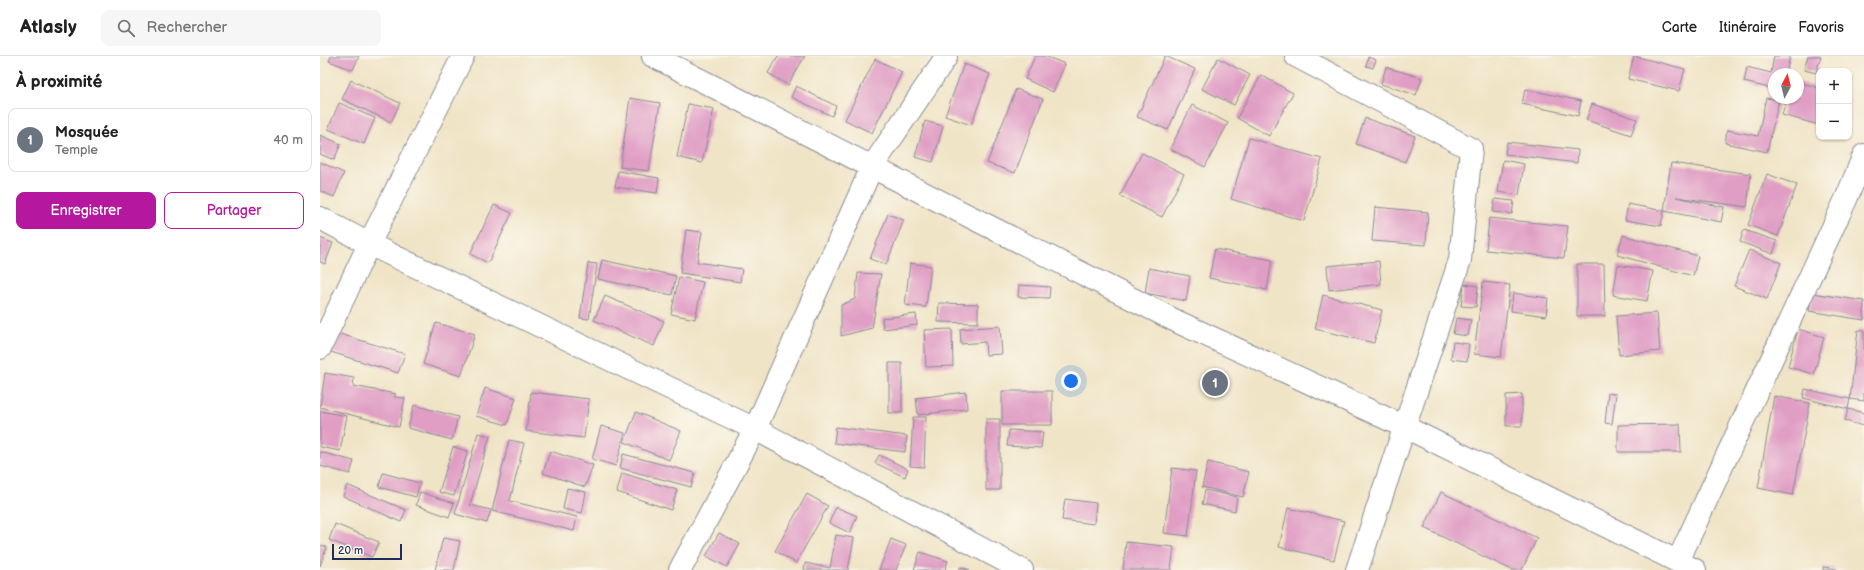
<!DOCTYPE html>
<html lang="fr">
<head>
<meta charset="utf-8">
<style>
  :root { --surface:#fff; --page:#f6f6f6; --text:#202124; --muted:#757577; --line:#e0e0e0; --accent:#b5179e }
  body { margin:0; font-family:"Balsamiq Sans",sans-serif; background:var(--page); color:var(--text) }
  .controls { position:absolute; right:12px; top:12px; display:grid; overflow:hidden; border-radius:8px; box-shadow:0 1px 3px #0004 }
  .controls button { width:36px; height:36px; display:grid; place-items:center; padding:0; border:0; border-bottom:1px solid var(--line); background:var(--surface); color:var(--text); font:20px sans-serif }
  .compass { position:absolute; left:1448px; top:12px; width:36px; height:36px; border-radius:50%; background:var(--surface); box-shadow:0 1px 3px #0004; rotate:7deg }
  .scale { position:absolute; left:12px; bottom:10px; width:70px; box-sizing:border-box; padding-left:4px; border:2px solid #1b2f5e; border-top:0; font-size:11px; line-height:14px; white-space:nowrap; color:#1b2f5e; -webkit-text-stroke:3px #fbf7ec; paint-order:stroke }
  .you { position:absolute; left:751px; top:325px; width:14px; height:14px; margin:-10px; border:3px solid #fff; border-radius:50%; background:#1a73e8; box-shadow:0 0 0 6px #1a73e833 }
  .badge { display:grid; place-items:center; width:26px; height:26px; border-radius:50%; background:var(--accent); color:#fff; font-size:13px; font-weight:700 }
  .pin { position:absolute; translate:-50% -50%; border:2px solid #fff; box-shadow:0 1px 4px #0006 }
  .list { margin:0; padding:0; list-style:none }
  h2 { display:flex; justify-content:space-between; align-items:center; height:52px; margin:0; padding:0 16px; font-size:17px }
  h2 small { font-size:13px; font-weight:400; color:var(--muted) }
  .list li { display:grid; grid-template-columns:26px 1fr auto; gap:12px; align-items:center; box-sizing:border-box; height:64px; margin:0 8px 8px; padding:0 8px; border:1px solid var(--line); border-radius:8px }
  .list b { display:block; font-size:15px; white-space:nowrap }
  .list p { margin:0; font-size:13px; white-space:nowrap; color:var(--muted) }
  .list em { font-size:13px; font-style:normal; color:var(--muted) }
  .actions { display:flex; gap:8px; padding:12px 16px }
  .actions a { flex:1; padding:9px 0; border:1px solid var(--accent); border-radius:8px; text-align:center; font-size:14px; color:var(--accent) }
  .actions .main { background:var(--accent); color:#fff }
  .icon { flex:none; width:22px; height:22px; fill:none; stroke:currentColor; stroke-width:2; stroke-linecap:round; stroke-linejoin:round }
  .map { position:relative; flex:none; width:1544px; height:514px; overflow:hidden }
  header { display:flex; align-items:center; gap:24px; box-sizing:border-box; height:56px; padding:0 20px; background:var(--surface); border-bottom:1px solid var(--line) }
  header strong { font-size:19px }
  nav { display:flex; gap:22px; margin-inline-start:auto; font-size:14px }
  .search { width:280px; height:36px; background:var(--page); display:flex; align-items:center; gap:10px; box-sizing:border-box; padding:0 14px; border-radius:8px; color:var(--muted); font-size:15px }
  main { display:flex }
  aside { flex:1; background:var(--surface) }
  .map>svg:first-child { display:block }
</style>
</head>
<body>
<header>
<strong>Atlasly</strong>
<div class="search"><svg class="icon" aria-label="search" viewBox="0 0 24 24"><circle cx="10" cy="10" r="6"/><path d="M15 15l6 6"/></svg>Rechercher</div>
<nav><a>Carte</a><a>Itinéraire</a><a>Favoris</a></nav>
</header>
<main>
<aside>
<h2>À proximité<small></small></h2>
<ul class="list">
<li><span class="badge" style="background:#6b7280">1</span><div><b>Mosquée</b><p>Temple</p></div><em>40 m</em></li>
</ul>
<div class="actions"><a class="main">Enregistrer</a><a>Partager</a></div>
</aside>
<div class="map">
<svg width="1544" height="514" viewBox="0 0 1544 514">
  <rect width="100%" height="100%" fill="#fbf7ec"/>
  <filter id="ink" filterUnits="userSpaceOnUse"><feTurbulence type="fractalNoise" baseFrequency=".025" numOctaves="2"/><feDisplacementMap in="SourceGraphic" scale="8" xChannelSelector="R" yChannelSelector="G"/><feConvolveMatrix kernelMatrix="1 2 1 2 8 2 1 2 1" color-interpolation-filters="sRGB"/></filter>
  <filter id="wash" filterUnits="userSpaceOnUse"><feTurbulence type="fractalNoise" baseFrequency=".012" numOctaves="4" result="noise"/><feDisplacementMap in="SourceGraphic" scale="16" xChannelSelector="R" yChannelSelector="G"/><feGaussianBlur stdDeviation="0.9" result="paint"/><feColorMatrix in="noise" values="0 0 0 0 0 0 0 0 0 0 0 0 0 0 0 0 0 1.4 0 .05"/><feComposite in="paint" operator="in"/></filter>
  <g filter="url(#wash)">
    <rect width="100%" height="100%" fill="#f0e4c6"/>
    <g id="blocks">
      <!-- building -->
      <path fill="#e09ec5" d="M11 0H39L33 14 9 5Z
        M458 0H485L468 29 448 17Z
        M715 0H725L745 8 733 36 705 23Z
        M845 0 875 13 848 74 817 61Z
        M1314 0 1365 13 1359 35 1308 23Z
        M1454 0H1470L1466 18H1454V33L1424 26 1427 11 1451 17Z
        M1488 0H1501L1496 17 1484 14Z
        M1048 1 1056 4 1053 12 1046 10Z
        M898 2 930 19 914 49 882 33Z
        M555 3 582 16 552 77 525 64Z
        M644 8 670 18 651 69 625 60Z
        M1066 11 1102 22 1096 39 1061 28Z
        M941 19 973 37 949 80 917 62Z
        M31 24 80 47 71 66 22 43Z
        M1478 26 1499 32V69L1462 59 1467 42H1478Z
        M476 30 516 50 512 60 471 41Z
        M696 33 723 43 695 117 667 107Z
        M1205 33 1261 45 1258 60 1202 48Z
        M310 42 340 47 329 115 300 111Z
        M1446 42 1459 44 1447 96 1405 87 1407 74 1438 80Z
        M19 47 55 62 44 88 8 73Z
        M368 48 394 53 382 107 357 101Z
        M1272 48 1317 63 1311 79 1266 64Z
        M872 49 908 67 885 111 850 93Z
        M1045 62 1095 80 1085 106 1036 88Z
        M605 65 623 70 613 106 595 101Z
        M0 79 21 88 14 104 0 98Z
        M929 82 1002 103 984 165 911 143Z
        M1187 86 1258 94 1257 107 1185 98Z
        M822 97 864 118 842 161 800 140Z
        M1183 104 1204 108 1199 139 1178 136Z
        M0 106 24 117 14 141 0 135Z
        M1351 107 1431 118 1427 151 1356 141 1404 151 1401 166 1344 155Z
        M298 115 339 122 337 137 295 131Z
        M1447 118 1477 129 1458 180 1428 169Z
        M1175 143 1194 145 1192 158 1173 156Z
        M1308 148 1344 155 1341 170 1305 164Z
        M174 149 192 157 168 207 150 198Z
        M1055 151 1108 156 1106 189 1052 185Z
        M568 158 584 164 566 209 550 203Z
        M1169 162 1248 170 1244 202 1166 194Z
        M366 174 382 176 377 206 422 213 420 226 360 217Z
        M1424 174 1457 185 1453 198 1420 186Z
        M1303 179 1378 200 1373 220 1297 199Z
        M0 182 13 187 5 208 0 206Z
        M895 193 952 204 947 234 889 222Z
        M1429 194 1461 207 1447 243 1414 230Z
        M282 204 356 220 352 239 278 223Z
        M1059 205 1061 228 1009 234 1007 210Z
        M268 207 277 208 269 263 260 262Z
        M590 207 611 210 606 251 585 249Z
        M1257 208H1284L1285 260H1257Z
        M1298 209 1333 215 1327 245 1293 239Z
        M829 212 870 220 866 245 825 237Z
        M538 217 561 218 552 272 521 280V249L535 243Z
        M359 221 383 226 375 263 351 258Z
        M1163 226 1190 229 1181 301 1154 298Z
        M1144 228 1158 230 1156 251 1141 250Z
        M699 229 730 231 729 242 698 241Z
        M1193 237 1228 242 1226 260 1191 255Z
        M1492 237 1544 245V264L1489 255Z
        M1003 239 1062 254 1054 287 995 273Z
        M285 240 344 265 334 290 274 264Z
        M619 247 658 248V267L618 266Z
        M1337 257 1340 295 1299 299 1296 260Z
        M596 258 597 269 563 273 562 262Z
        M1136 262 1151 264 1148 280 1133 278Z
        M116 267 155 278 141 320 103 308Z
        M680 270 682 298 666 299 665 286 641 288 640 273Z
        M632 273 633 310 606 311 604 274Z
        M1478 273 1504 281 1494 318 1468 311Z
        M1538 274 1544 275V345L1530 343Z
        M17 277 85 298 78 317 11 296Z
        M1133 286 1149 288 1147 305 1131 303Z
        M569 307H582V357H569Z
        M5 317 34 322 33 330 76 338 74 341 85 342 79 371 0 351Z
        M165 332 196 342 187 369 156 360Z
        M1485 333 1530 343 1528 353 1544 357V370L1525 365 1528 353 1483 342Z
        M682 335H732V369H682Z
        M211 336 269 343 264 382 206 375Z
        M646 336 647 353 598 359 596 342Z
        M1288 337 1296 338 1292 368 1285 367Z
        M1202 338V370H1186V339Z
        M1454 340 1490 347 1473 439 1438 432Z
        M94 349 138 361 132 384 88 372Z
        M0 355 27 360 20 395 0 391Z
        M316 356 361 375 349 404 304 386Z
        M593 361H606L604 411 590 410Z
        M666 363H680V434H666Z
        M1360 368 1361 396H1298V369Z
        M281 370 305 377 296 410 272 403Z
        M516 371 587 380 585 396 514 387Z
        M689 374 723 376 721 392 687 390Z
        M158 377 170 380 150 449 171 454 167 467 135 458Z
        M189 384 204 387 190 445 257 461 254 475 172 455Z
        M133 391 148 395 134 440 119 436Z
        M230 395 273 409 265 431 223 417Z
        M0 396 34 405 30 418 0 410Z
        M303 398 375 417 371 431 300 412Z
        M559 399 588 413 585 421 555 407Z
        M888 406 929 416 923 441 882 431Z
        M852 412 876 415 868 480 844 477Z
        M63 417 100 427 96 441 59 431Z
        M302 417 357 434 351 454 297 436Z
        M27 429 86 454 81 466 23 440Z
        M247 432 266 436 262 457 243 453Z
        M885 434 917 441 915 455 882 448Z
        M100 436 134 447 129 461 96 449Z
        M1121 436 1217 482 1202 514H1192L1104 472Z
        M487 438 508 450 476 507 455 495Z
        M745 443 776 447 774 468 742 464Z
        M516 451 537 460 530 477 509 467Z
        M968 452 1024 465 1014 504 959 491Z
        M15 468 59 486 52 501 9 484Z
        M399 477 420 488 407 511 386 500Z
        M516 479 534 482 528 514H484L485 507 510 512Z
        M123 482 140 485 134 514H115Z
        M571 483 586 489 576 514H559Z
        M806 486 854 491 851 514H803Z
        M0 489 7 491 0 510Z
        M600 496 628 505 625 514H594Z
        M641 511 650 514H639Z
        M1503 511 1517 513V514H1503Z"/>
    </g>
  </g>
  <g filter="url(#ink)">
    <use href="#blocks" fill-opacity="0" stroke="#868a92" stroke-width="1"/>
    <g fill="none" stroke-linecap="round" stroke-linejoin="round">
      <defs>
        <path id="minor" d="M333 0 858 266 1085 371 1375 514
          M976 0 1151 93 1140 204 1037 514
          M0 162 49 188 435 373 702 514
          M0 292 49 188 143 0
          M1358 505 1527 141 1544 99
          M360 514 435 373 552 111 626 1 625 0"/>
      </defs>
      <!-- minor casing -->
      <use href="#minor" stroke="#868a92" stroke-width="24"/>
      <!-- minor -->
      <use href="#minor" stroke="#fff" stroke-width="22"/>
    </g>
  </g>
</svg>
<div class="controls">
<button>+</button>
<button>−</button>
</div>
<svg class="compass" viewBox="-18 -18 36 36"><path d="M0-13l5 13h-10z" fill="#e53935"/><path d="M0 13l5-13h-10z" fill="#757577"/></svg>
<div class="scale">20 m</div>
<div class="you"></div>
<div class="pin badge" style="left:895px;top:327px;background:#6b7280">1</div>
</div>
</main>
</body>
</html>
